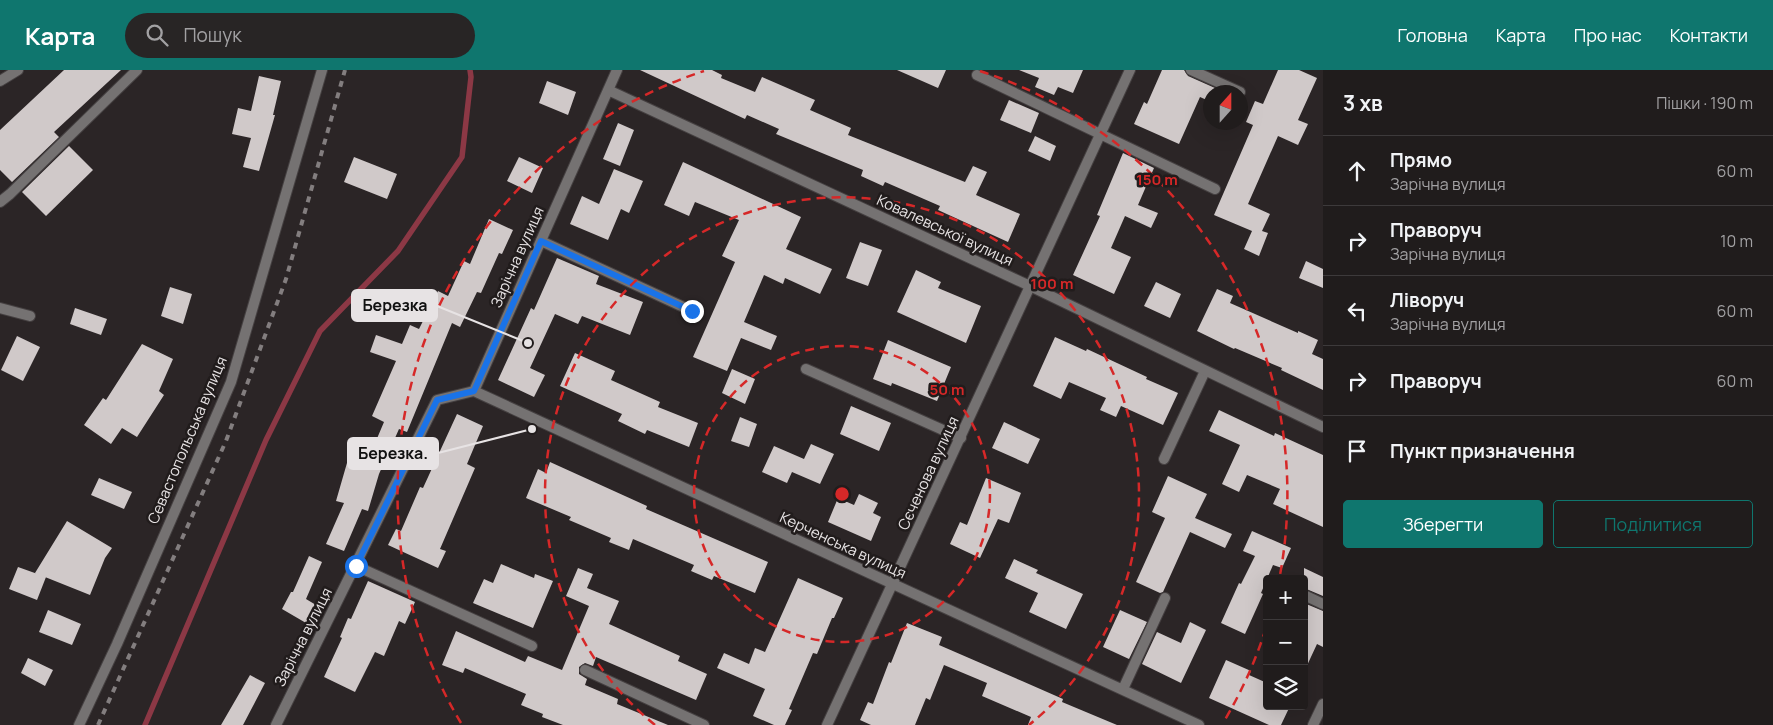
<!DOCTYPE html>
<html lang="uk">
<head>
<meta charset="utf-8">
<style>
  :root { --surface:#201c1c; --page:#282525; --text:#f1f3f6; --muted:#a2a1a3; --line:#3d3a3b; --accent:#0f766e }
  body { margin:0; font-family:Manrope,sans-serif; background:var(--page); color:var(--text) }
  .controls { position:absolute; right:15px; bottom:15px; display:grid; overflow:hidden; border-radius:5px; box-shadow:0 5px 20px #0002 }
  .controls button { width:45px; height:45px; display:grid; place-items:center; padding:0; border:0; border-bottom:1px solid var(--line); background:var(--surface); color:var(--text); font:25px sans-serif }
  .compass { position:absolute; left:1203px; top:15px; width:45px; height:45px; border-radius:50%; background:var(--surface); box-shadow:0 5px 20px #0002; rotate:21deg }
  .stop { position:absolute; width:15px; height:15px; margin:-11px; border:4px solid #1a73e8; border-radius:50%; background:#fff }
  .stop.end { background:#1a73e8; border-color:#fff; box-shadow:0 1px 5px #0008 }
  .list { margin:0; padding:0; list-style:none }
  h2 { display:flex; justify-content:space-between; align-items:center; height:65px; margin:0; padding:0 20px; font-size:21px }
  h2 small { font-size:16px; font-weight:400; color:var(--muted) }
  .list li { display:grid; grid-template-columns:32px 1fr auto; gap:15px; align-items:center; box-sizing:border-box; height:70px; padding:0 20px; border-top:1px solid var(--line) }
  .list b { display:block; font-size:19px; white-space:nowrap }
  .list p { margin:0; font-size:16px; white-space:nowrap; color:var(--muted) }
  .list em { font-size:16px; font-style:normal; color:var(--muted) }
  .actions { display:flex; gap:10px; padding:15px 20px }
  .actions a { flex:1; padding:11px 0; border:1px solid var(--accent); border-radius:5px; text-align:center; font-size:18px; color:var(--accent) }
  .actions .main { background:var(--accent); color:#fff }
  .icon { flex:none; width:28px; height:28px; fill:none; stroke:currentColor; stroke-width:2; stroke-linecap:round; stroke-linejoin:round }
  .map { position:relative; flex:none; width:1323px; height:655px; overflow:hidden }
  header { display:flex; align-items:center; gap:30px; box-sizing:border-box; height:70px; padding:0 25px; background:var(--accent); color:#fff }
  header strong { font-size:24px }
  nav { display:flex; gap:28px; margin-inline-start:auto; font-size:18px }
  .search { width:350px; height:45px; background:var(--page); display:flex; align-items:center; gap:12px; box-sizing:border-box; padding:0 18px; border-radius:28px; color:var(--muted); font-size:19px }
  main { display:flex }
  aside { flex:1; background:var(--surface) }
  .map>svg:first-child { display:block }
</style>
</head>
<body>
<header>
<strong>Карта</strong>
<div class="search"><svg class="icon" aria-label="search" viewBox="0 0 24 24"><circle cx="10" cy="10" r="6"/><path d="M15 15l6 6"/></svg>Пошук</div>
<nav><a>Головна</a><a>Карта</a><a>Про нас</a><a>Контакти</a></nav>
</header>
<main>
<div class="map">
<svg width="1323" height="655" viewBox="0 0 1323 655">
  <rect width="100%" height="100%" fill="#2b2526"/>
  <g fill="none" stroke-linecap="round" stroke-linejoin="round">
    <!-- stream -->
    <path stroke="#8c3845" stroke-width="5.5" d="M145 655 266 370 320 261 398 181 462 87 471 7 470 0"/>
  </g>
  <!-- building -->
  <path fill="#d0c9c9" d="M64 0H121L54 62 59 67 12 112 0 100V60Z
    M640 0H712L722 5 721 8 755 22 762 7 815 30 810 40 851 58 848 65 965 112 973 96 987 102 976 125 1020 144 1008 172 938 140 940 136 885 112 883 116 861 106 863 100 776 64 779 59 747 45 745 49Z
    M897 0H946L938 18Z
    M1019 0H1083L1073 23 1058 17 1054 25 1035 17 1039 8Z
    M1162 0H1184L1188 6 1215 18 1213 22H1210L1209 31 1200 27 1179 74 1134 54 1144 32 1147 34Z
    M1278 0H1299L1317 8 1298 50 1308 54 1298 75 1278 66 1248 134 1270 144 1262 161 1268 163 1259 186 1244 179 1252 161 1214 145 1253 55 1246 52 1255 31 1263 34Z
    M259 6 281 11 273 45H275L259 101 243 97 251 68 232 64 238 38 251 41Z
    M547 11 576 22 568 45 539 33Z
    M1009 30 1039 43 1031 63 1000 50Z
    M618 53 634 60 620 96 603 89Z
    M1035 66 1056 76 1050 91 1028 81Z
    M69 76 93 100 46 146 22 122Z
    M1123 83 1154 98 1138 135 1158 143 1151 158 1125 146 1111 178 1131 187 1114 224 1073 205 1100 146 1097 145Z
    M354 87 397 104 387 129 344 112Z
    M519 87 543 98 532 123 507 111Z
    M683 92 801 147 786 179 832 199 820 224 785 208 783 214 764 205 744 252 777 266 771 280 741 268 727 301 693 287 735 192 722 186 739 150 695 132 689 146 664 135Z
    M614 99 643 111 629 143 621 139 608 170 570 154 582 126 599 134Z
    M489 149 513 160 502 184 499 183 481 223 477 222 460 257 452 253 407 362 399 359 379 404 368 441 362 439 344 481 326 474 344 433 336 431 349 386 367 392 384 352 372 346 396 291 370 282 376 265 402 274 410 255 419 259 438 221 448 226 464 191 470 194Z
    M860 172 882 180 868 216 846 208Z
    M557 188 599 206 596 214 643 232 630 265 582 246 578 254 555 244 530 298 545 305 534 327 498 310 531 238 534 240Z
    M1306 191 1323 199V218L1299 208Z
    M916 200 941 212 938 218 981 236 966 273 897 242Z
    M1156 212 1181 224 1170 248 1144 236Z
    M170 217 192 224 183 254 161 246Z
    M1217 219 1233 226 1230 233 1298 263V261L1318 270 1312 284 1323 289V320L1281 300 1282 298 1235 278 1234 279 1197 261Z
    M75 238 107 249 101 265 70 254Z
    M17 266 40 277 23 311 1 300Z
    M1055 267 1086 281 1087 279 1147 307 1146 309 1178 323 1163 355 1121 336 1116 347 1100 340 1106 328 1069 312 1061 329 1033 316Z
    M888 270 951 297 937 331 892 313 891 316 873 309Z
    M142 274 173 289 159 321 164 325 137 367 122 358 111 374 84 355 103 328 106 330Z
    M575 283 615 301 611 310 660 332 658 337 698 353 689 377 647 360 645 364 618 351 622 344 560 316Z
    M732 299 755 309 745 334 722 323Z
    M851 336 891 353 879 381 840 364Z
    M1219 340 1274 366 1275 363 1323 385V457L1273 434 1280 419 1247 405 1239 422 1222 414 1240 375 1209 361Z
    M457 344 483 356 467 394 475 398 440 479 446 481 438 498 388 475 396 459 401 461 420 417 423 418Z
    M740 347 757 354 749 377 731 371Z
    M1004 352 1040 369 1028 394 992 378Z
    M811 374 834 384 820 414 792 402 787 413 762 402 774 376 804 389Z
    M550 392 647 436 646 439 768 492 755 523 714 506 712 510 691 501 694 495 633 469 629 480 609 472 611 468 569 450 571 447 526 428 538 399 546 403Z
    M1168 406 1207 424 1195 448 1232 464 1225 478 1190 462 1163 522 1160 523 1136 512 1165 448 1152 442Z
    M99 408 132 422 124 439 91 425Z
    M986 408 1021 423 1009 453 998 449 980 488 950 474 960 452 967 455Z
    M859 424 878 433 873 443 881 447 871 471 828 452 838 428 854 435Z
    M67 451 112 478 105 488 90 525 35 503Z
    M1252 461 1291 478 1282 498 1273 495 1261 523 1263 524 1245 564 1221 553 1239 513 1241 514 1255 486 1243 481Z
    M309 486 322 492 306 529 316 535 306 553 282 539 291 522H293Z
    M1014 489 1038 500 1036 503 1083 524 1066 559 1029 542 1038 523 1005 508Z
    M501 494 534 508 535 504 553 511 533 558 473 533 484 509 493 513Z
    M18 497 46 507 37 530 9 519Z
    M578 498 593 504 587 518 619 531 609 554 680 586 678 591 707 604 696 630 596 587 593 596 585 593 579 597V604L587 609 585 615 618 629 617 634 668 655H563L542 647 543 644 521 635 526 624 465 598 463 603 442 595 456 561 525 592 528 586 562 600 589 536 566 526Z
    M1304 498 1323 507V526L1304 518Z
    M798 508 843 528 834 548H832L817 584 813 583 789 639 792 640 785 655H774L753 646 765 619 717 598 724 583 749 594 755 578 765 582Z
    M368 511 415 532 405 554 399 551 384 586 375 582 355 622 324 607 342 568 340 567 348 548 351 549Z
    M1304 533 1323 541V577L1317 574 1304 602Z
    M48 540 81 554 72 575 39 562Z
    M1120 540 1147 552 1129 589 1103 577Z
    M1190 552 1206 560 1181 613 1142 594 1157 562 1181 573Z
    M907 553 942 567 939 575 1022 611 1063 629 1062 632 1117 655H1028L1031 647 982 626 987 613 944 595 930 630 926 628 915 655H871L860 650 868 632 873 634 889 592 891 593Z
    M28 588 53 600 45 616 21 603Z
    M1226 590 1251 601 1249 605 1267 613V636H1290L1281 655H1269L1209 628Z
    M250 605 265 613 243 655H221Z"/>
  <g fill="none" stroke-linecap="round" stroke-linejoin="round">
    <defs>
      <path id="lane" d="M1191 0 1240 22
        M977 5 1215 119
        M0 11 18 0
        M0 132 10 124 137 0
        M541 171 692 241
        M0 238 30 246
        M806 299 961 368
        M1164 389 1205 301
        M356 496 532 576
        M1304 525 1323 534
        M585 600 704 655
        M1123 619 1165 528"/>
      <path id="street" d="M608 20 1030 216 1323 357
        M474 321 1199 655
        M474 321 617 0
        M79 655 117 574 231 312 322 0
        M276 655 437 330 474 321
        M827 655 1130 0
        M1313 655 1323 634"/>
    </defs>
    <!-- lane casing -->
    <use href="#lane" stroke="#454041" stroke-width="12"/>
    <!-- street casing -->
    <use href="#street" stroke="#454041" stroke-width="12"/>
    <!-- lane -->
    <use href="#lane" stroke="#757272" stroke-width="10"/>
    <!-- street -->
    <use href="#street" stroke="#757272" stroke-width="10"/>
    <!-- rail -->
    <path stroke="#837e7f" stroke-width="4" stroke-dasharray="6 6" stroke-linecap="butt" d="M98 655 226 371 286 209 345 0"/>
  </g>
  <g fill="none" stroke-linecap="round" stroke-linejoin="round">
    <!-- route -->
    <path stroke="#1a73e8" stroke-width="6" d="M356 496 437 330 474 321 541 171 692 241"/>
  </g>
  <!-- distance rings -->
  <g fill="none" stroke="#d62828" stroke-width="2.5" stroke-dasharray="9 6">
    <circle cx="842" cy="424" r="148"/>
    <path d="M655 655A297 297 0 1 1 1029 655"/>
    <path d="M1266 558A445 445 0 0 1 1223 653M461 653A445 445 0 0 1 704 1M980 1A445 445 0 0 1 1280 505"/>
  </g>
  <g text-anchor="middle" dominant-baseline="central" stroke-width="5" stroke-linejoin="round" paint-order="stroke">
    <!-- street labels -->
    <g font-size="15" fill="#e7e3e4" stroke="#211c1c">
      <text transform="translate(945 160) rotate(25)">Ковалевської вулиця</text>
      <text transform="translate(517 187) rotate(-66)">Зарічна вулиця</text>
      <text transform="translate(187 370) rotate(-67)">Севастопольська вулиця</text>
      <text transform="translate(928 403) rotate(-65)">Сєченова вулиця</text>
      <text transform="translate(843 475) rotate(25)">Керченська вулиця</text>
      <text transform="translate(303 567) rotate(-63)">Зарічна вулиця</text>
    </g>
  </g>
  <circle cx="842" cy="424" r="8" fill="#d62828" stroke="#211c1c" stroke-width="2.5"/>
  <g font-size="15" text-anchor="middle" font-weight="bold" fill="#d62828" stroke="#211c1c" stroke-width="5" stroke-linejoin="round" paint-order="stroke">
    <text x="1157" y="115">150 m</text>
    <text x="1052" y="219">100 m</text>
    <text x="947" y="325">50 m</text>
  </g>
  <!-- callouts -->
  <path fill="none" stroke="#e7e3e4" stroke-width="2" d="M528 273L437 236M532 359L438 383"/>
  <g fill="#e7e3e4" stroke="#211c1c" stroke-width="2">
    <circle cx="528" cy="273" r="5"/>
    <circle cx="532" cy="359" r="5"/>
  </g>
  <g fill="#e7e3e4" stroke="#e7e3e4" stroke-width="2">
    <rect x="352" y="220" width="85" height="31" rx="5"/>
    <rect x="348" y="368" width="90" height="31" rx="5"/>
  </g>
  <g font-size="16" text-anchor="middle" font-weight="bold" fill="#111">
    <text x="395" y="241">Березка</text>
    <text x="393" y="389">Березка.</text>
  </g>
</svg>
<div class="controls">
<button>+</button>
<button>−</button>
<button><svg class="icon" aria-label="layers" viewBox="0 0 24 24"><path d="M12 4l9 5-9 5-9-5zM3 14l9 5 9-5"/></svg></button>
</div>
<svg class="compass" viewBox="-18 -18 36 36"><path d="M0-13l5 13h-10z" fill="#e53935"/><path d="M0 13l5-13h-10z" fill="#a2a1a3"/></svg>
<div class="stop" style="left:356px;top:496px"></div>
<div class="stop end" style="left:692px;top:241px"></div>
</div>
<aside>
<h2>3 хв<small>Пішки · 190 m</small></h2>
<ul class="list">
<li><svg class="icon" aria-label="ahead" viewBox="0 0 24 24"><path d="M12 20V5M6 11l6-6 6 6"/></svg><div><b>Прямо</b><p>Зарічна вулиця</p></div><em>60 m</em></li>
<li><svg class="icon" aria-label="right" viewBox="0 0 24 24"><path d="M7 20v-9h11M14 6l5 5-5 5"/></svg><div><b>Праворуч</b><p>Зарічна вулиця</p></div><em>10 m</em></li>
<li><svg class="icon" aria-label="left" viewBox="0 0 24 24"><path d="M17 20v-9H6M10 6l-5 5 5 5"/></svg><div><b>Ліворуч</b><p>Зарічна вулиця</p></div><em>60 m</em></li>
<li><svg class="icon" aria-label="right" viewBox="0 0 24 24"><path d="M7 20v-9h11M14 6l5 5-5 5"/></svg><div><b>Праворуч</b></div><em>60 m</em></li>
<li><svg class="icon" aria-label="arrive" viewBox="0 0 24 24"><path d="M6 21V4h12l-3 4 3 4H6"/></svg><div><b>Пункт призначення</b></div></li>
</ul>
<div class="actions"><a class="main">Зберегти</a><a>Поділитися</a></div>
</aside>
</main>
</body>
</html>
